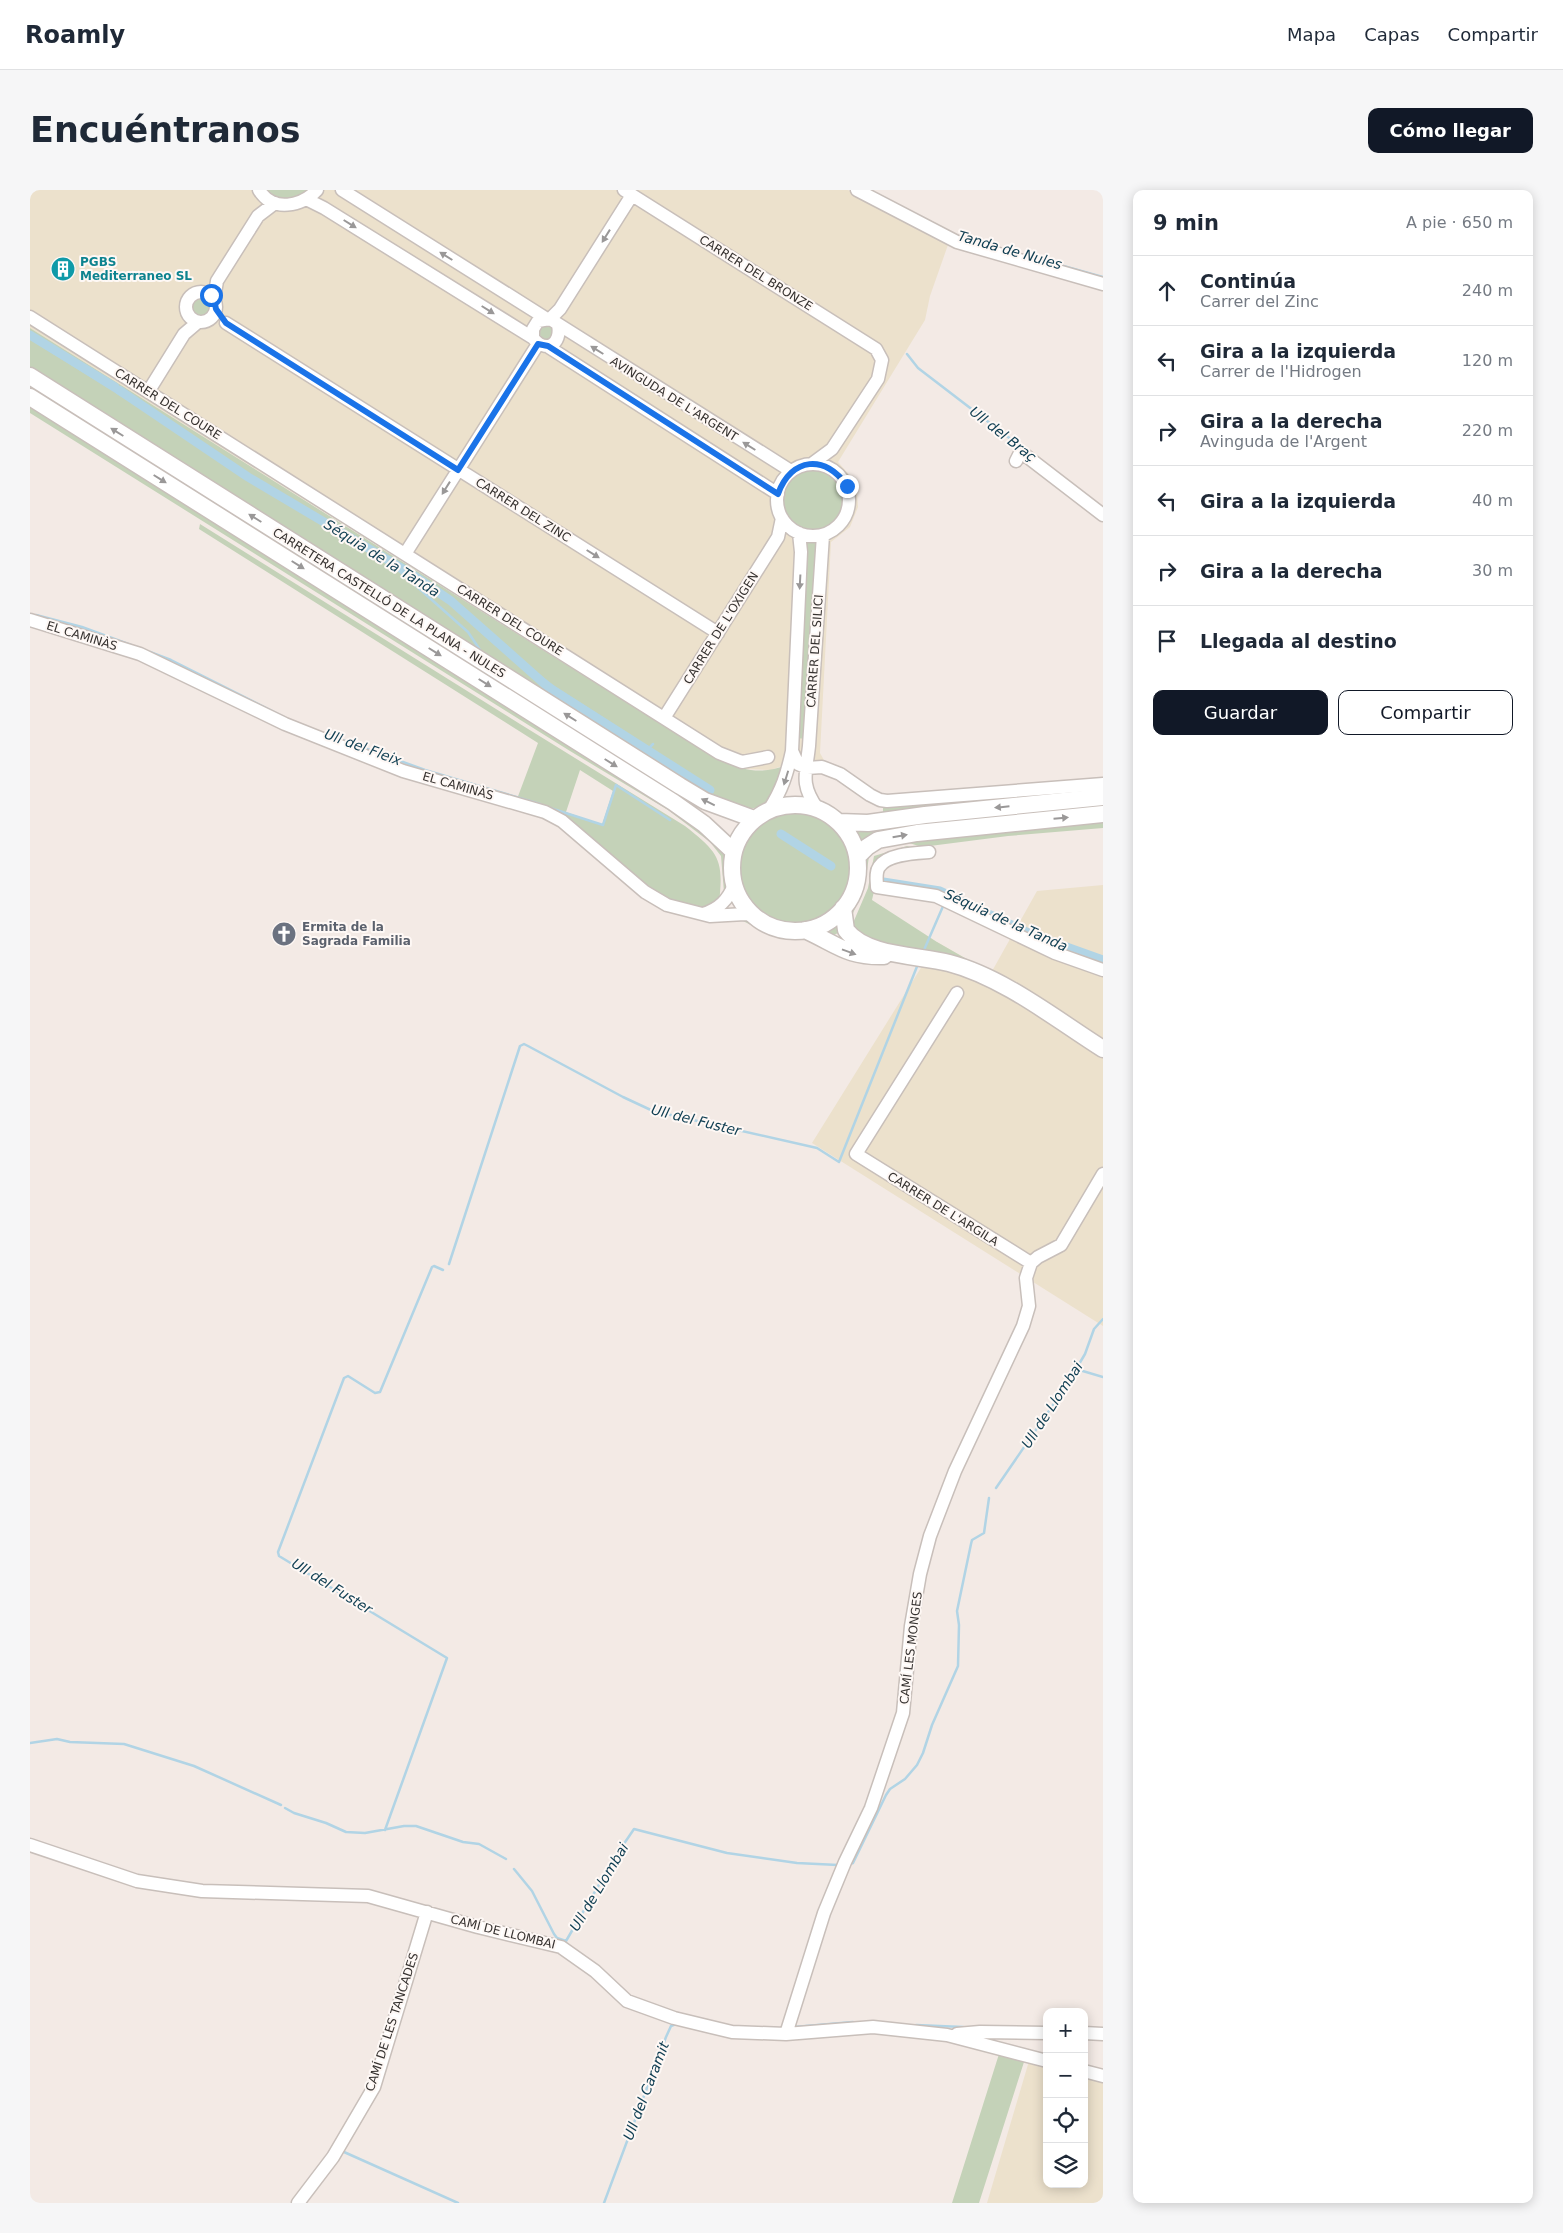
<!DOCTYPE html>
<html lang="es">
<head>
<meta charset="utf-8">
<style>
  :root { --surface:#fff; --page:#f6f6f7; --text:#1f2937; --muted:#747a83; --line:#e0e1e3; --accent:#111827 }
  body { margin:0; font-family:"DejaVu Sans",sans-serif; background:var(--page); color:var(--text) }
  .controls { position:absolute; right:15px; bottom:15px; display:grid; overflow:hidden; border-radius:10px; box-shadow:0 2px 12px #0003 }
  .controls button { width:45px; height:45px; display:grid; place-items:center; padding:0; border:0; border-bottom:1px solid var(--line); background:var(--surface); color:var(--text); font:25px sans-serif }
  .stop { position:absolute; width:15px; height:15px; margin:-11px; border:4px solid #1a73e8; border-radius:50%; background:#fff }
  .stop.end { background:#1a73e8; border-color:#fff; box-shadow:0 1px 5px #0008 }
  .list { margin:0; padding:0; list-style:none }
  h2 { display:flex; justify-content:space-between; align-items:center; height:65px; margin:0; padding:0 20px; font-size:21px }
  h2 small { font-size:16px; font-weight:400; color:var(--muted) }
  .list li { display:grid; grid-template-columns:32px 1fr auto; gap:15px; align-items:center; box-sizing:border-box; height:70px; padding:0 20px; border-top:1px solid var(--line) }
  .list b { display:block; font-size:19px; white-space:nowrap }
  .list p { margin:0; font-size:16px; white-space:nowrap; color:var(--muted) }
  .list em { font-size:16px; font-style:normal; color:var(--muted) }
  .actions { display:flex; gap:10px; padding:15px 20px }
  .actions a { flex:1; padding:11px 0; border:1px solid var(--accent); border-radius:10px; text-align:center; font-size:18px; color:var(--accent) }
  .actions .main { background:var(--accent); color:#fff }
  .icon { flex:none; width:28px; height:28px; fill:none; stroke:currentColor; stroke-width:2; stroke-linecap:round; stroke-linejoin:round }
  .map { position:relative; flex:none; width:1073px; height:2013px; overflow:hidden; border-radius:10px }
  header { display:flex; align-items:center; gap:30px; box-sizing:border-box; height:70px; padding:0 25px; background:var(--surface); border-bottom:1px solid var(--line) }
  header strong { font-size:24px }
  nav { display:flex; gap:28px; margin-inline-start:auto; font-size:18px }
  .intro { display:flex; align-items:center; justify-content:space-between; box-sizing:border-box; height:120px; padding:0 30px }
  h1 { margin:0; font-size:35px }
  .button { padding:12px 22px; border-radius:10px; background:var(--accent); color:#fff; font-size:18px; font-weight:700 }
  main { display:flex; gap:30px; padding:0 30px }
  aside { flex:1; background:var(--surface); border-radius:10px; box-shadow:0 2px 12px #0003 }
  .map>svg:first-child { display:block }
</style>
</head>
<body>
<header>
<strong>Roamly</strong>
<nav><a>Mapa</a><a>Capas</a><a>Compartir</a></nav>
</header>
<div class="intro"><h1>Encuéntranos</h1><a class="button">Cómo llegar</a></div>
<main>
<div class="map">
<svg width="1073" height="2013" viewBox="0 0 1073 2013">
  <rect width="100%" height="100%" fill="#f3eae5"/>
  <!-- industrial -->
  <path fill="#ece1cc" d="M0 0H818L919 52 900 106 895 130 808 272 823 289 827 303 828 317 820 337 801 352 790 563 795 572 757 574 741 580 713 579 685 567 0 138Z
    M1073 695V1136L782 953 907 752 961 783 1007 701Z
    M999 1871 1017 1876V1994H1054V1888L1073 1893V2013H957Z"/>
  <!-- green -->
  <path fill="#c4d2b8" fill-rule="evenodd" d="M232 0H282L280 3 250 12Z
    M161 116a10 10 0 1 1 20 0a10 10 0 1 1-20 0Z
    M523 134V150L511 151 506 139 508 136Z
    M0 138 685 568C711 579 728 586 757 575L736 616 718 619 690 612 0 182Z
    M0 212 651 622 696 664 699 693 694 702 691 666 680 652 638 620 540 561 0 223Z
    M752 310a31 31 0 1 1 62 0a31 31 0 1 1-62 0Z
    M170 334 490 534 655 636C689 663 694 669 689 713L672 722 637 713 573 663 487 609 508 553 169 339ZM550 580 583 601 572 635 536 622Z
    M777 351 788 352 777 549 766 548Z
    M1073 597 853 626V616Z
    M708 677a57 57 0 1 1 114 0a57 57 0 1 1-114 0Z
    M1073 629V638L978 646 892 657 876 652 856 657 855 654Z
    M850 636 851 644 830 658 820 637Z
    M851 655V659L844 661 839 666 835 695 818 735 816 724 831 696 835 668Z
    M877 656 892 660 850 675 842 710 907 752 961 783 863 760 820 740 838 698 844 666Z
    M718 727C737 742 753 746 777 745L776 749H761L741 745 711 730Z
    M810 729V742L798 748 793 740Z
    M969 1864 994 1872 949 2013H922Z"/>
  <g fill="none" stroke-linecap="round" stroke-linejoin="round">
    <!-- stream -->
    <path stroke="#b1d4e5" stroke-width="2.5" d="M1005 68 1073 87
      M0 148 121 224 207 283 366 378 438 442 450 460
      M877 164 888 178 995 260
      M419 410 421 409 494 474 524 497 619 558 623 554
      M6 425 52 437 101 455
      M120 462 141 470 254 527
      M310 549 395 580 510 614
      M517 617 573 635 586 595 640 630
      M1020 754 1073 773
      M894 760 914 714
      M419 1074 490 856 494 854 498 856 593 907 623 921 787 958 809 972 888 774
      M1046 1179 1073 1187
      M966 1298 1036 1196 1055 1164 1064 1139 1073 1129
      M0 1553 27 1549 40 1552 94 1554 164 1576 251 1615
      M255 1618 264 1623 296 1633 316 1642 335 1643 374 1636H386L433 1652 449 1654 476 1669
      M355 1640 417 1468 249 1366 248 1362 314 1188 318 1186 345 1203 350 1202 402 1077 404 1076 413 1080
      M820 1674 823 1673 856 1605 860 1599 875 1589 887 1575 893 1563 902 1535 928 1476 929 1435 927 1421 941 1354 942 1350 954 1343 959 1308
      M484 1679 502 1701 524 1744 527 1748 536 1751 587 1664 604 1639 697 1663 767 1673 808 1675
      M886 1835 933 1837
      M764 1837 823 1832
      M314 1962 428 2013
      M574 2013 636 1847 641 1836 646 1834"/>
    <!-- canal -->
    <path stroke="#b1d4e5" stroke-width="9" d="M0 145 85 197
      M89 200 218 287 380 383 421 411 518 497 680 600
      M751 644 801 676
      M847 691 910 701 1003 745 1073 770"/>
    <defs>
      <path id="minor" d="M229 0C243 23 272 16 287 0
        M312 0 517 129
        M594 0 846 159 852 170 848 189 802 259 783 273
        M827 0 927 52 1073 94
        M278 10 294 18 503 148
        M156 117a15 15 0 1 1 30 0a15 15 0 1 1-30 0Z
        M184 109 187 91 228 26 245 13
        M0 127 689 563 712 572 738 567
        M520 129 530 119 602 5
        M196 133 688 443
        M528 135C532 154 516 164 503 148V139L508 131 520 129 761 281
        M517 156 748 304
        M118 202 154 144 168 132
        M986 271 989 265H995L1073 325
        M747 310a36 36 0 1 1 72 0a36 36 0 1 1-72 0Z
        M375 364 508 154
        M0 430 110 464 255 534 373 581 515 622 532 631 615 702 637 715 680 726 715 724 723 725
        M634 528 748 347 752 328
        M762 561 768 574 777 578 792 577 810 584 840 605 850 610 857 611 1073 594
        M787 618C770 594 776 584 779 556L793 345
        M739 620C752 600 757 584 762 561L771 362 769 343
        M899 662C885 663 857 664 849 677 845 683 847 690 847 697L906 706 1025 763 1073 780
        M673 724C689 719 698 710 704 695
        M927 803 826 964 1001 1073
        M0 1655 107 1691 172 1701 338 1706 448 1737 531 1757 565 1781 597 1811 644 1828 702 1842 756 1844 843 1837 917 1845 1017 1871
        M1054 1843 1073 1844
        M756 1844 794 1723 815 1672 841 1618 873 1523 881 1436 890 1384 900 1346 925 1281 993 1136 999 1116 996 1088 1001 1073 1008 1067 1031 1055 1073 984
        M927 1844 950 1842 1017 1843
        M1054 1881 1073 1886
        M268 2013 303 1967 344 1897 397 1722"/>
      <path id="major" d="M0 186 650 596 675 611 724 629
        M0 207 643 612 674 634 703 661
        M702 678a63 63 0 1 1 126 0a63 63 0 1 1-126 0Z
        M809 632 838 633 895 625 1073 607
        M827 667 837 657 848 650 887 643 1073 624
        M813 718 816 740C837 767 889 765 919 773 973 787 1027 830 1073 859
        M775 740C808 755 817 767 854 766"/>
    </defs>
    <!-- minor casing -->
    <use href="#minor" stroke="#c8bfba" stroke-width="15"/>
    <!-- major casing -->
    <use href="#major" stroke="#c8bfba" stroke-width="19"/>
    <!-- minor -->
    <use href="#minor" stroke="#fff" stroke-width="12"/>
    <!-- major -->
    <use href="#major" stroke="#fff" stroke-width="16"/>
  </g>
  <!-- one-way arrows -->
  <defs><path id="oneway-solid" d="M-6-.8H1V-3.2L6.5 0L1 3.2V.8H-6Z" transform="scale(1.25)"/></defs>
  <g fill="#9a9898">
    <use href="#oneway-solid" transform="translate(320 34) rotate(32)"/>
    <use href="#oneway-solid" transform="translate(576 46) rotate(122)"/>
    <use href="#oneway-solid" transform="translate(416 66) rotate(-148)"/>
    <use href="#oneway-solid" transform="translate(458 120) rotate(32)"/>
    <use href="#oneway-solid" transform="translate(567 160) rotate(-148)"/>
    <use href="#oneway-solid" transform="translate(87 242) rotate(-148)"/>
    <use href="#oneway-solid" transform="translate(719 256) rotate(-148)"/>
    <use href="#oneway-solid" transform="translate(130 289) rotate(32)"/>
    <use href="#oneway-solid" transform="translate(416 298) rotate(122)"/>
    <use href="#oneway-solid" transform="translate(225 328) rotate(-148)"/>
    <use href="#oneway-solid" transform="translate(563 364) rotate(32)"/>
    <use href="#oneway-solid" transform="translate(268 375) rotate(32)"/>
    <use href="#oneway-solid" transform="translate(770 392) rotate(93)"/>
    <use href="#oneway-solid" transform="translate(405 462) rotate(32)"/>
    <use href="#oneway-solid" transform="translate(455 493) rotate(32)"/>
    <use href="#oneway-solid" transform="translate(540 527) rotate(-148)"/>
    <use href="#oneway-solid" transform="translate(581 573) rotate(32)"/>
    <use href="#oneway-solid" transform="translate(756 588) rotate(107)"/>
    <use href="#oneway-solid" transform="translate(678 612) rotate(-154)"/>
    <use href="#oneway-solid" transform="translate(972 617) rotate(174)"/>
    <use href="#oneway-solid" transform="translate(1031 628) rotate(-5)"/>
    <use href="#oneway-solid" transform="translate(870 646) rotate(-10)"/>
    <use href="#oneway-solid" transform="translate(819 762) rotate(20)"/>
  </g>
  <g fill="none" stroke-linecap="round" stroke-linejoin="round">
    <!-- route -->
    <path stroke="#1a73e8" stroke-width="6" d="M181 105 184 109 186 119 196 133 428 280 508 154 518 156 748 304C761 267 796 264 817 296"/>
  </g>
  <!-- icons -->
  <defs>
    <symbol id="building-disc" viewBox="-11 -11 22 22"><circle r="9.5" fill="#0f9aa8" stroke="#fef8f5"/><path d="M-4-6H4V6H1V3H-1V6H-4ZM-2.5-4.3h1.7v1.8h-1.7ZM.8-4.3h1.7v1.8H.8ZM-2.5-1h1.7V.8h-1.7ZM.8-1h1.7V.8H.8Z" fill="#fff"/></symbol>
    <symbol id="church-disc" viewBox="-11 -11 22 22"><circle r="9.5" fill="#6b7280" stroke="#fef8f5"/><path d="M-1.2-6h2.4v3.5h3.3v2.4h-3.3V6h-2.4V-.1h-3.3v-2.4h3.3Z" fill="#fff"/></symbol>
  </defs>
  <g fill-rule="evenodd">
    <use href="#building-disc" x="19" y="65" width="28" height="28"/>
    <use href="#church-disc" x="240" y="730" width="28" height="28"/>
  </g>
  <g text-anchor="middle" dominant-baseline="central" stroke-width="4" stroke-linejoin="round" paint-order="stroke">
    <!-- culture labels -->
    <g font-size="12" font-weight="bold" fill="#0d838f" stroke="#fef8f5" text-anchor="start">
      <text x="50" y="72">PGBS<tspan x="50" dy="14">Mediterraneo SL</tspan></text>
    </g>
    <!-- street labels -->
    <g font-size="12" fill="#363230" stroke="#fef8f5">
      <text transform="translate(726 83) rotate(32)">CARRER DEL BRONZE</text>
      <text transform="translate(644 209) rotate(32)">AVINGUDA DE L'ARGENT</text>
      <text transform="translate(138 214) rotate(32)">CARRER DEL COURE</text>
      <text transform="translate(493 320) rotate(32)">CARRER DEL ZINC</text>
      <text transform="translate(359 413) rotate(32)">CARRETERA CASTELLÓ DE LA PLANA - NULES</text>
      <text transform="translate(480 430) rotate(32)">CARRER DEL COURE</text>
      <text transform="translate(691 438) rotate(-58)">CARRER DE L'OXIGEN</text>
      <text transform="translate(52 446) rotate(17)">EL CAMINÀS</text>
      <text transform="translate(785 461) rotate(-86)">CARRER DEL SILICI</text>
      <text transform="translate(428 596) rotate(16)">EL CAMINÀS</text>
      <text transform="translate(913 1019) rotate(32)">CARRER DE L'ARGILA</text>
      <text transform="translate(881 1458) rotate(-83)">CAMÍ LES MONGES</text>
      <text transform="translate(473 1742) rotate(14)">CAMÍ DE LLOMBAI</text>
      <text transform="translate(362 1832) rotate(-72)">CAMÍ DE LES TANCADES</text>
    </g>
    <!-- worship labels -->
    <g font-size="12" font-weight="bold" fill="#5b616d" stroke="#fef8f5" text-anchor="start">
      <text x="272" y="737">Ermita de la<tspan x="272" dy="14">Sagrada Familia</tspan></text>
    </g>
    <!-- water labels -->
    <g font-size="14" font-style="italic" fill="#0e3d51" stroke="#fef8f5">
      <text transform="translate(980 60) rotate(16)">Tanda de Nules</text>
      <text transform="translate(973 244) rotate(38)">Ull del Braç</text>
      <text transform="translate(352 368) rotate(32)">Séquia de la Tanda</text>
      <text transform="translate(333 557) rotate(20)">Ull del Fleix</text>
      <text transform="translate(976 730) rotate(24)">Séquia de la Tanda</text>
      <text transform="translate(666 930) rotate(14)">Ull del Fuster</text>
      <text transform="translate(1022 1215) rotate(-57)">Ull de Llombai</text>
      <text transform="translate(302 1396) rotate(32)">Ull del Fuster</text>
      <text transform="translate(569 1697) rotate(-59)">Ull de Llombai</text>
      <text transform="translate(616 1901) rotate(-69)">Ull del Caramit</text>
    </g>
  </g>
</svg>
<div class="controls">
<button>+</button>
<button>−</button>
<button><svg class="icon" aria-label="locate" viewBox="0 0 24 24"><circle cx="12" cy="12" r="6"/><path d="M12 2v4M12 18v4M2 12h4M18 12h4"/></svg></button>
<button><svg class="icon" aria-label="layers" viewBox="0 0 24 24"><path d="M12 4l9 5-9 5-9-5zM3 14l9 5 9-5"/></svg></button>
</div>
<div class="stop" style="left:181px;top:105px"></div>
<div class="stop end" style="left:817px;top:296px"></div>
</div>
<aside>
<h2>9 min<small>A pie · 650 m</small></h2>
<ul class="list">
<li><svg class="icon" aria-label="ahead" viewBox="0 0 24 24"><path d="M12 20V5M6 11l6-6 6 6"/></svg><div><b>Continúa</b><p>Carrer del Zinc</p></div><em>240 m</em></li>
<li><svg class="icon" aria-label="left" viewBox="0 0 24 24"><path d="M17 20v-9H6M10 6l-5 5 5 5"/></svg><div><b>Gira a la izquierda</b><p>Carrer de l'Hidrogen</p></div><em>120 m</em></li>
<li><svg class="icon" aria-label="right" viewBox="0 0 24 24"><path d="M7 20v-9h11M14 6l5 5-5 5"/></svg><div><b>Gira a la derecha</b><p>Avinguda de l'Argent</p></div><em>220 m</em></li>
<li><svg class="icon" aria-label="left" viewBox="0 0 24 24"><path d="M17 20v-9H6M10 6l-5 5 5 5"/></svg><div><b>Gira a la izquierda</b></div><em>40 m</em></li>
<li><svg class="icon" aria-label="right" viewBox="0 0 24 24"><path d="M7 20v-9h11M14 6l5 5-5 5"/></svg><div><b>Gira a la derecha</b></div><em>30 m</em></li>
<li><svg class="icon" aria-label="arrive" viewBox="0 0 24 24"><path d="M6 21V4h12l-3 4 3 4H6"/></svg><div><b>Llegada al destino</b></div></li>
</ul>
<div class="actions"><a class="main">Guardar</a><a>Compartir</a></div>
</aside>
</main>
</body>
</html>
